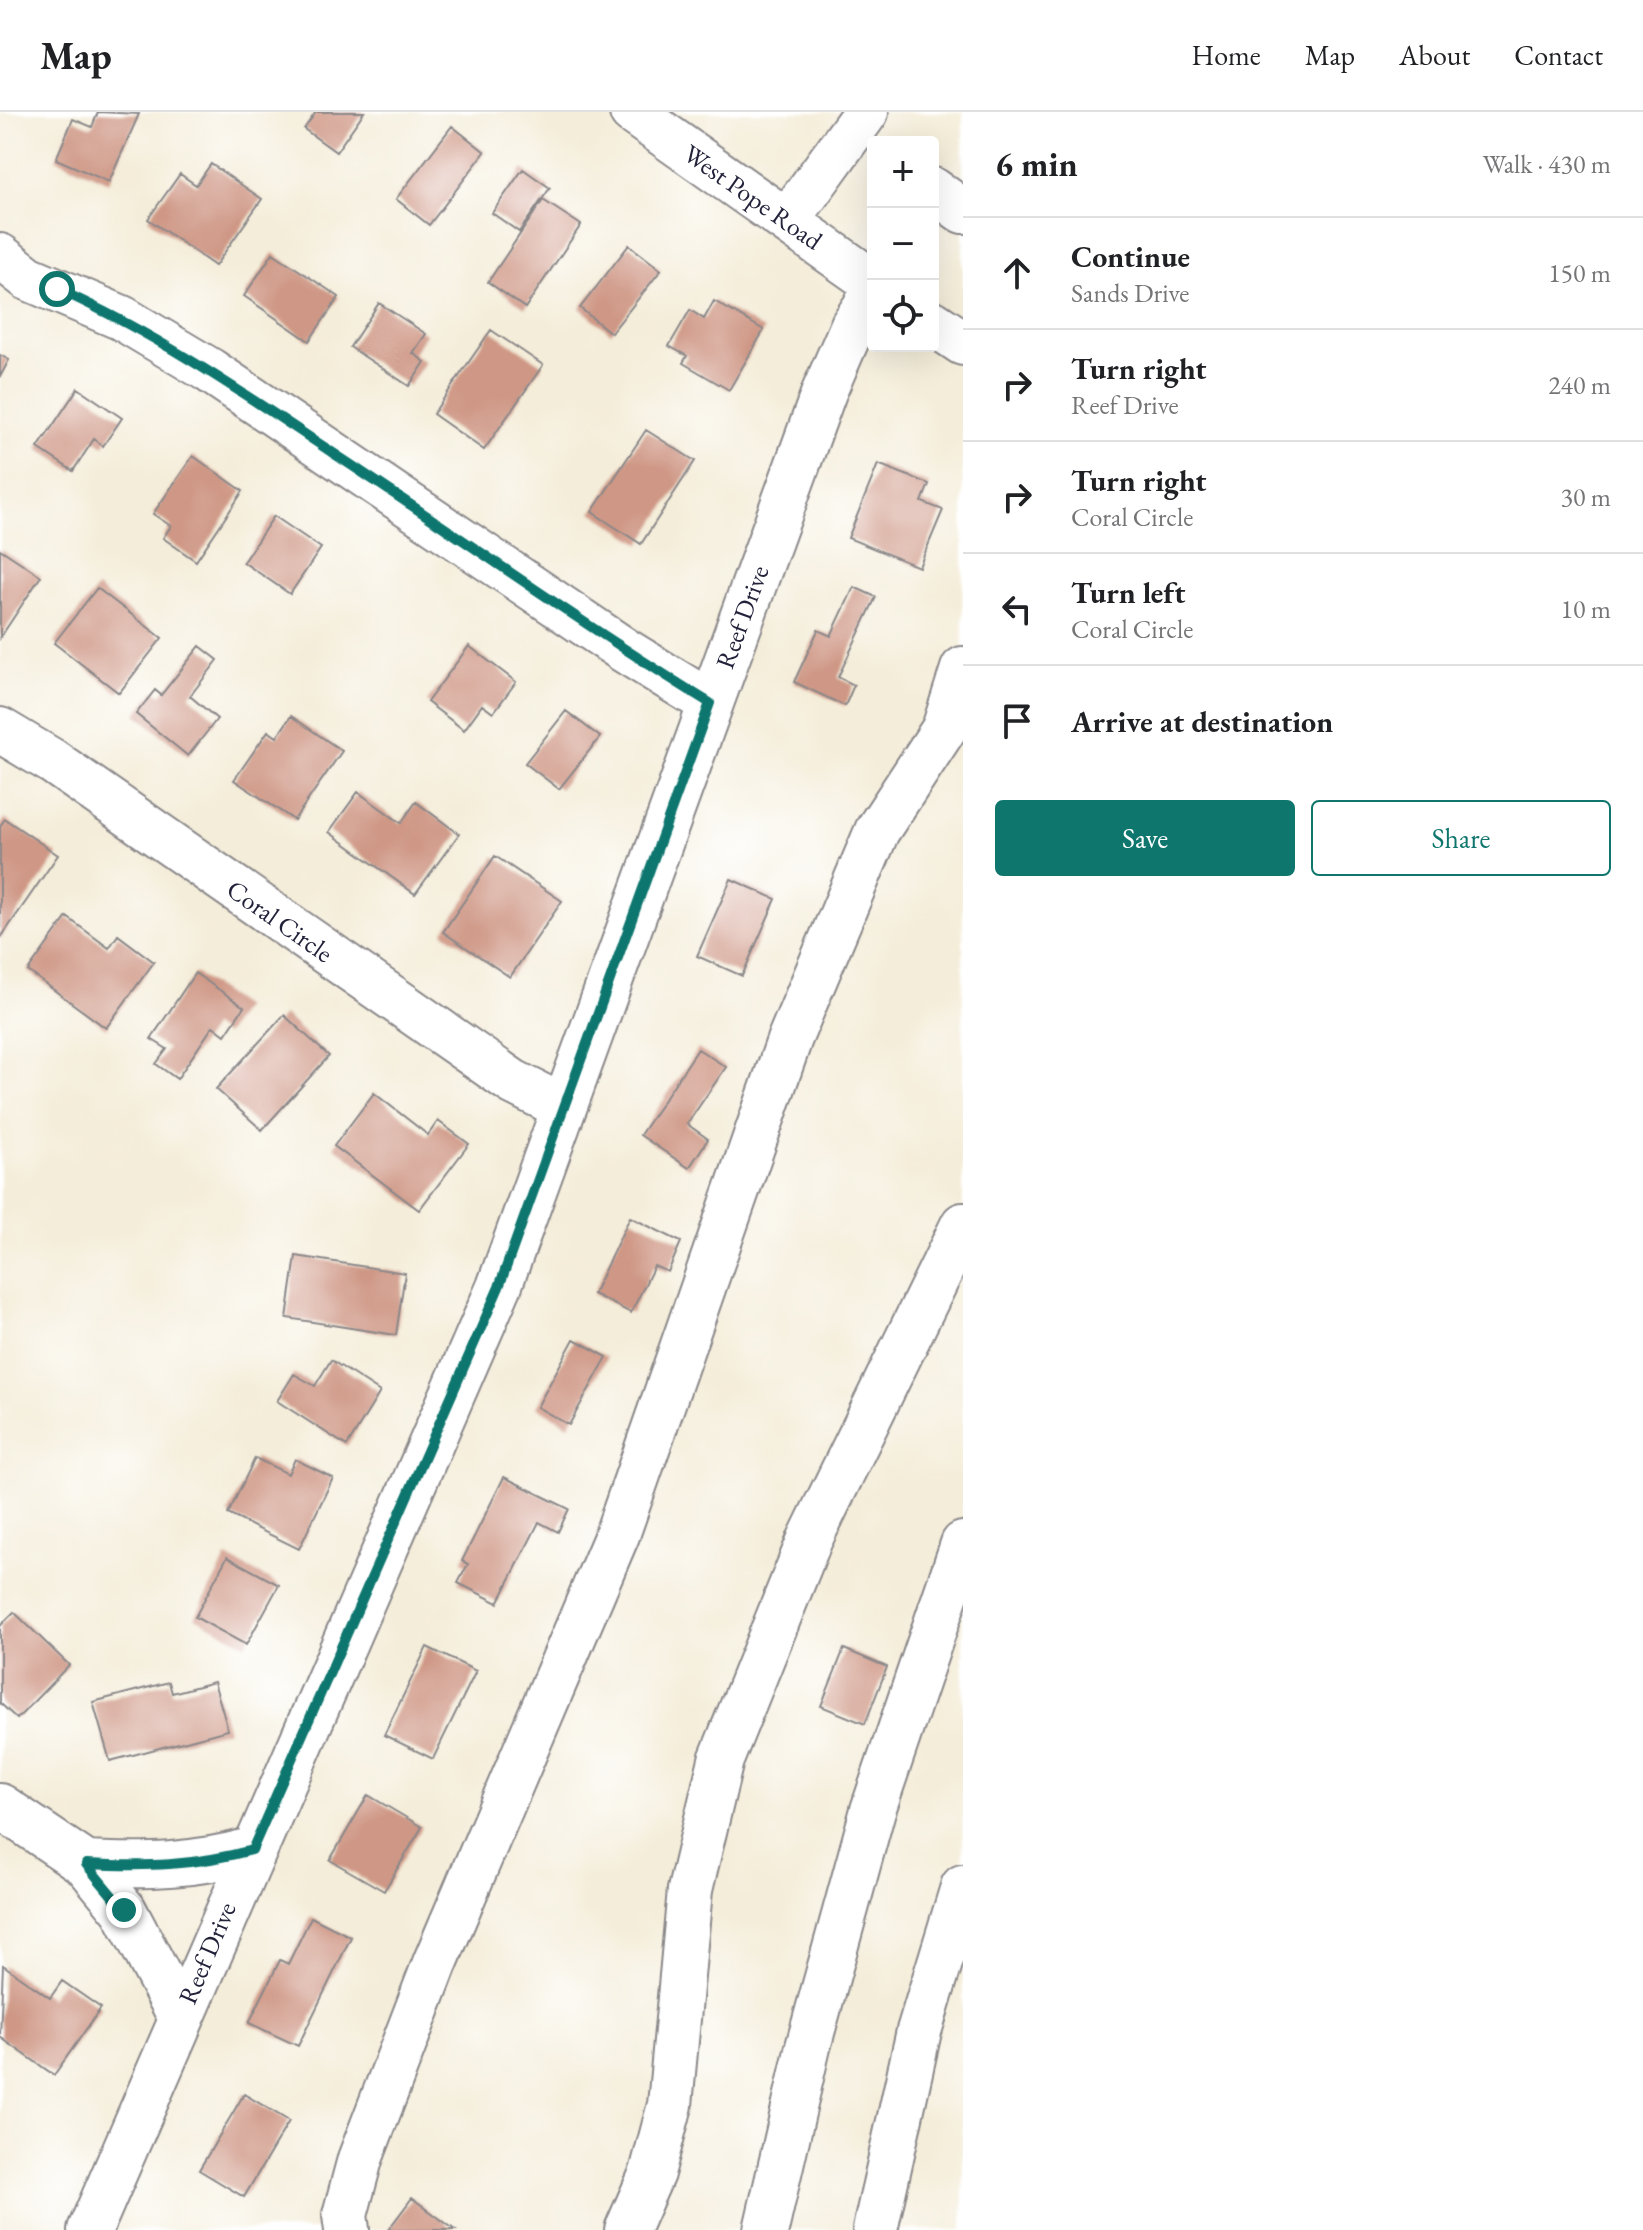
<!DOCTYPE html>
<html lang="en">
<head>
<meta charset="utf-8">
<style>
  :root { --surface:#fff; --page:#f6f6f6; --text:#202124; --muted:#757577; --line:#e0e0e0; --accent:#0f766e }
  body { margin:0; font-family:"EB Garamond",serif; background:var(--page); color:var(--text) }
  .controls { position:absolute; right:24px; top:24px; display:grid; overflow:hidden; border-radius:8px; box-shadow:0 8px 32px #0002 }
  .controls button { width:72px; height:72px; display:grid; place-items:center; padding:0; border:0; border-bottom:2px solid var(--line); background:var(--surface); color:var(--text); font:40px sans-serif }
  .stop { position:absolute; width:24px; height:24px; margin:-18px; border:6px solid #0f766e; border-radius:50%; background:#fff }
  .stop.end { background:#0f766e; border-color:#fff; box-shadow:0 2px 8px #0008 }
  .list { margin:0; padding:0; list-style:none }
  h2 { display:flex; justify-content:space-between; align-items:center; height:104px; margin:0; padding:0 32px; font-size:34px }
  h2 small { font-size:26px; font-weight:400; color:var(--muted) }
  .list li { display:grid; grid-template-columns:52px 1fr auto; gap:24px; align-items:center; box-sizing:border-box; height:112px; padding:0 32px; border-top:2px solid var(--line) }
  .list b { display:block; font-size:30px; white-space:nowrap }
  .list p { margin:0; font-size:26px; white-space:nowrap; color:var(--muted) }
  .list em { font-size:26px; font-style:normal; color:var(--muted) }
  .actions { display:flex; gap:16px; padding:24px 32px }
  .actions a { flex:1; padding:18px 0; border:2px solid var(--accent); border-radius:8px; text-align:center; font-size:28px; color:var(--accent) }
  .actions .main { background:var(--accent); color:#fff }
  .icon { flex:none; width:44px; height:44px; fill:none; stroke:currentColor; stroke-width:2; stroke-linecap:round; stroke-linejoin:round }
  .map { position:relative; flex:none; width:963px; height:2118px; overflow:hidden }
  header { display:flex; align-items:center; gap:48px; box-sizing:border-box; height:112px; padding:0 40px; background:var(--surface); border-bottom:2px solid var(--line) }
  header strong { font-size:38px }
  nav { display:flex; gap:44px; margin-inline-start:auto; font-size:28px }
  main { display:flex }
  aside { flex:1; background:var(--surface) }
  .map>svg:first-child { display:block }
</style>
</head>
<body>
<header>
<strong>Map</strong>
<nav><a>Home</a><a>Map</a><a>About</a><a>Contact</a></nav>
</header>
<main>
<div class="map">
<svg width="963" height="2118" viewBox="0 0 963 2118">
  <rect width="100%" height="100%" fill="#fff"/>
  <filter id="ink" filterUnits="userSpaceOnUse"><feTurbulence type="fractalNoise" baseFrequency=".0125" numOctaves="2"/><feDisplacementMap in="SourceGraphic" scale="16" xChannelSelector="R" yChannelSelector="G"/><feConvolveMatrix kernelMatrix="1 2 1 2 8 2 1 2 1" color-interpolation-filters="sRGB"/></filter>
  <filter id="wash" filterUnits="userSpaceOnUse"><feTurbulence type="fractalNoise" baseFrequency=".006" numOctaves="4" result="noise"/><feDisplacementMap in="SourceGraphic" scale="32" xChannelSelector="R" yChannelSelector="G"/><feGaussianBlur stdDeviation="1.8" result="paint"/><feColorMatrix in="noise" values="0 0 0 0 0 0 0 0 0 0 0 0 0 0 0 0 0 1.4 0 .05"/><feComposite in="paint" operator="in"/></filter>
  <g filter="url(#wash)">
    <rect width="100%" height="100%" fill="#f4edd9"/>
    <g id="blocks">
      <!-- building -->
      <path fill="#cf9785" d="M98 0 139 2 109 70 56 47 73 7 92 15Z
        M316 0H364L336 40 304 17Z
        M452 14 485 40 429 113 396 87Z
        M211 52 262 87 215 154 148 107 180 62 196 73Z
        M523 57 550 76 519 120 492 101Z
        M543 88 581 113 525 196 488 170Z
        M629 133 661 158 611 221 580 196Z
        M273 141 339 185 309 229 244 184Z
        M714 189 764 218 729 278 683 251 687 244 669 234 690 198 704 207Z
        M379 191 426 222 413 241 425 250 409 274 350 235Z
        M491 218 543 253 484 338 433 302Z
        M0 243 9 248 0 265Z
        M78 276 122 306 103 334 94 327 73 359 38 336Z
        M646 318 695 349 641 432 592 400Z
        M193 344 243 379 196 449 163 426 171 414 153 402Z
        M878 352 929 372 922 390 943 398 919 455 848 426Z
        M274 404 321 436 290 482 243 450Z
        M0 437 41 464 0 526Z
        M854 475 876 485 838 565 854 573 845 594 794 570 818 518 831 524Z
        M97 476 162 526 119 581 54 531Z
        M200 534 218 548 190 584 217 607 188 644 136 602 155 578 161 583Z
        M469 534 516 570 493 601 482 593 464 618 427 590Z
        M566 599 600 625 559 677 525 651Z
        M291 604 342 639 294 708 234 668 268 619 277 625Z
        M358 680 401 711 416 690 459 722 415 782 329 720Z
        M5 707 58 743 0 827V714Z
        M495 744 562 789 510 865 443 820Z
        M731 767 776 787 742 864 697 844Z
        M67 805 109 836 118 823 154 850 106 916 28 859Z
        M195 861 244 895 225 923 213 914 177 967 156 952 167 937 151 927Z
        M284 903 329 944 262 1018 216 977Z
        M698 937 726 955 687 1012 708 1027 689 1056 640 1023Z
        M374 981 428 1023 438 1009 469 1032 419 1098 334 1034Z
        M630 1105 681 1130 668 1160 654 1154 631 1201 593 1182Z
        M296 1144 405 1161 396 1223 287 1206Z
        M574 1227 607 1245 569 1313 537 1295Z
        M331 1248 380 1280 347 1334 277 1289 294 1262 315 1274Z
        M255 1346 288 1362 295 1347 333 1366 299 1437 228 1402Z
        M504 1365 569 1397 558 1420 539 1410 498 1491 458 1471 468 1452 462 1449Z
        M227 1445 279 1473 246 1533 195 1505Z
        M14 1500 69 1553 17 1607 0 1591V1514Z
        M427 1535 476 1559 433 1647 384 1623Z
        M844 1537 887 1555 865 1612 821 1594Z
        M169 1570 172 1581 214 1570 228 1618 110 1649 93 1590Z
        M368 1683 422 1715 384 1779 330 1748Z
        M311 1805 351 1825 298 1934 249 1911 280 1848 288 1852Z
        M3 1853 50 1886 62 1869 101 1896 54 1963 0 1925Z
        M244 1982 289 2009 244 2085 199 2058Z
        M412 2086 455 2118H388Z"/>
    </g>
  </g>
  <g filter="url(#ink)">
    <use href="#blocks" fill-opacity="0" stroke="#8b888a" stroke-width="2"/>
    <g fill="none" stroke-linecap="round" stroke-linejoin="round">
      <defs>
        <path id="minor" d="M632 0 873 170
          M933 78 963 99
          M787 109 866 0
          M0 144 28 166 122 206 209 258 624 538 710 591
          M933 211 963 231
          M0 618 52 649 513 970 563 995
          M0 1694 86 1752 124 1798 180 1904
          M86 1752C146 1755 193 1754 252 1738
          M90 2118 499 1175 824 280 853 213 873 183
          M347 2118 345 2103 360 2047 435 1851 617 1423 790 926 877 719 944 617 963 557
          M627 2118 652 2061 670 1993 690 1778 721 1648 810 1427 963 1113
          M766 2118 808 1935 873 1698 963 1432
          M875 2118 919 1919 963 1775"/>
      </defs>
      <!-- minor casing -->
      <use href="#minor" stroke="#8b888a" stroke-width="48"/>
      <!-- minor -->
      <use href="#minor" stroke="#fff" stroke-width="44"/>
    </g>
  </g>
  <g fill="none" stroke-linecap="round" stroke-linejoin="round" filter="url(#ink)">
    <!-- route -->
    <path stroke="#0f766e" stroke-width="10" d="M57 177C153 220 239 278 327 337 455 421 580 511 710 591L499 1175 252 1738C193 1754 146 1755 86 1752L124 1798"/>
  </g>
  <g text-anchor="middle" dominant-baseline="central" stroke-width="7" stroke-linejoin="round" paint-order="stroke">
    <!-- street labels -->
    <g font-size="26" fill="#22223b" stroke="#fff">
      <text transform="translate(753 85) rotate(35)">West Pope Road</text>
      <text transform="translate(742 505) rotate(-70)">Reef Drive</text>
      <text transform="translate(280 809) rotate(35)">Coral Circle</text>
      <text transform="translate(207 1841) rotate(-67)">Reef Drive</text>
    </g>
  </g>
</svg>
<div class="controls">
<button>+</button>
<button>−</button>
<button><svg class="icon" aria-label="locate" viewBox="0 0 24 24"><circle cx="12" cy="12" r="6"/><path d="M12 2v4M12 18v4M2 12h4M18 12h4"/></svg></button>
</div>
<div class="stop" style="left:57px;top:177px"></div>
<div class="stop end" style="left:124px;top:1798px"></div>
</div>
<aside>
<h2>6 min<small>Walk · 430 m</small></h2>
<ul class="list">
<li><svg class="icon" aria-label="ahead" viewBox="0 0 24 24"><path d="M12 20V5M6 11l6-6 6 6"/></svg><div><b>Continue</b><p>Sands Drive</p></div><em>150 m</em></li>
<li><svg class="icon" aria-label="right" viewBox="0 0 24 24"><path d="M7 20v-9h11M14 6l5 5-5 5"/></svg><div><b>Turn right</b><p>Reef Drive</p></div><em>240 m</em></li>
<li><svg class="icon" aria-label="right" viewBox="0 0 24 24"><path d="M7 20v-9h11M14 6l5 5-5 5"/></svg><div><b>Turn right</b><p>Coral Circle</p></div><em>30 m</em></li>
<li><svg class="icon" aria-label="left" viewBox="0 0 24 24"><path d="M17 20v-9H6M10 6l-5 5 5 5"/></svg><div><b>Turn left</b><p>Coral Circle</p></div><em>10 m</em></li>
<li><svg class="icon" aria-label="arrive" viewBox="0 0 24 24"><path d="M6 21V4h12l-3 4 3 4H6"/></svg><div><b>Arrive at destination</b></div></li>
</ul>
<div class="actions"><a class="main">Save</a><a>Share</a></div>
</aside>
</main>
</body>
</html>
